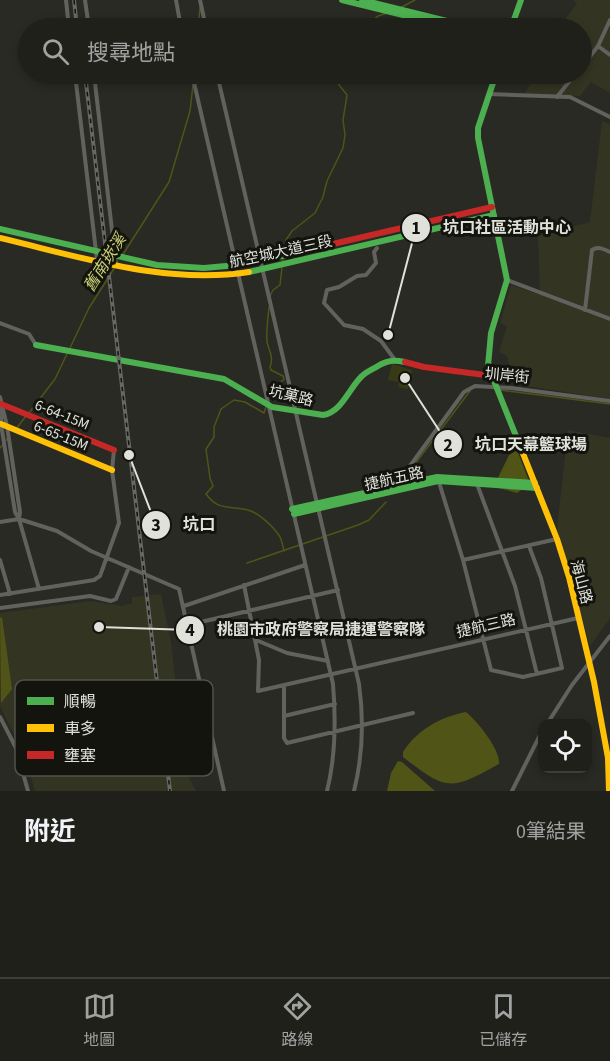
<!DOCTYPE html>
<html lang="zh-TW">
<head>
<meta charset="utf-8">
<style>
  :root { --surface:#1f201a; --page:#272823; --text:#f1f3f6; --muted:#a1a3a2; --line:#3c3e39; --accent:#a0a199 }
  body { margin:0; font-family:"Source Sans 3","Noto Sans TC",sans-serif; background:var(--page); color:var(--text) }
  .controls { position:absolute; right:18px; bottom:18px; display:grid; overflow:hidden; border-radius:12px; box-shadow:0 3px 9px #0003 }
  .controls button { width:54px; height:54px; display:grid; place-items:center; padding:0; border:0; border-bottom:2px solid var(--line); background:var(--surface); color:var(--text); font:30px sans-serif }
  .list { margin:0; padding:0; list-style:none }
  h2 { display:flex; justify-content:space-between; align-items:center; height:78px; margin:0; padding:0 24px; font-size:26px }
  h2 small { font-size:20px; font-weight:400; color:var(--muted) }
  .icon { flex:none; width:33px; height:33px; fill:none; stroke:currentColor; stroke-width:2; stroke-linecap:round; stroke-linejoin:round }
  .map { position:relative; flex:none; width:610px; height:791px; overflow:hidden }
  .search { position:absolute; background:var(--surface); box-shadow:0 3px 9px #0003; left:18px; right:18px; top:18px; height:66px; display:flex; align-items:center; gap:15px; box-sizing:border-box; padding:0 21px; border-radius:33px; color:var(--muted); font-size:22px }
  .sheet { height:186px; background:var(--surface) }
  nav { display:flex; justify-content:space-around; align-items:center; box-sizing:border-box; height:84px; border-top:2px solid var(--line); background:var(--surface); font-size:16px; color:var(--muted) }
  nav a { display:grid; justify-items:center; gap:3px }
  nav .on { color:var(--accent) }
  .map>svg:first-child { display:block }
</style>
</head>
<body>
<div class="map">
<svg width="610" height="791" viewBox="0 0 610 791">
  <rect width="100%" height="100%" fill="#292a23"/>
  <!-- built -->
  <path fill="#333422" d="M573 0H610V93L591 82 580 96 524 94 537 74H582V28H559L577 3Z
    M602 121 610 124V399L513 384 507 356 499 352 507 326 500 323 511 285 540 295 538 236 590 222Z
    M568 430 610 438V618L590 646 557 528Z
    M161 594 171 642 186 772 196 791H35L24 754 0 706V613L90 601 122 606 132 603V597Z"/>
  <!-- green -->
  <path fill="#383a16" d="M392 364 412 370 408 389 398 387 399 382 388 380Z"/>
  <!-- water -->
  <path fill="#515417" d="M517 450 530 484 517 493 499 488 496 482 509 455Z
    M2 617 12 689 1 703 0 618Z
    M466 712C477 721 501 750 499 764 450 791 447 791 403 757V752C417 730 440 717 466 712Z
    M398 761 402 762 435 791H387L391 773Z"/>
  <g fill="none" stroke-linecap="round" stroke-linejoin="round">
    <!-- stream -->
    <path stroke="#515417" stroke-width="1.5" d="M400 8 415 0
      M198 28 200 8
      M364 28 378 16 387 13
      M284 253 286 240 292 231 315 213 323 197 327 181 343 148 345 135 343 120 347 95 336 81 335 74
      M122 256 169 182 190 111 193 85
      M270 296 273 290 280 285 283 258
      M269 307C268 318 266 332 267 342 269 351 274 357 270 367L271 370 283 376 284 379 276 387
      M69 350 89 308 115 267
      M500 390 610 404
      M265 402 271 391
      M266 407 264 413 245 402 234 400 221 409 214 427V437L206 449 210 478 213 486 206 494C219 512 230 505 248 510 259 513 274 527 280 537 282 541 283 547 284 551
      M29 413 55 379 67 354
      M16 429 26 416
      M0 448 7 439
      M402 481 470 391
      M247 563 358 525 369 520 386 502"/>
    <!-- street -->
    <path stroke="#61625e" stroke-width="4" d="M66 0 69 28
      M85 0 89 28
      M176 0 181 28
      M200 0 206 28
      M598 46 610 55
      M582 67 598 46 610 20
      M75 74 97 260
      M94 74 116 265
      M192 74 333 684C336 720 336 755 327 791
      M217 74 359 684C364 720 363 755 354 791
      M489 94 570 97 610 117
      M557 97 575 74
      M377 248 374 252 376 263 366 275 357 276 339 287 327 290 324 303 344 325 363 329 381 341 395 360
      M507 280 610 319
      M585 310 592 250C598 246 604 249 610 252
      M0 323 29 334 36 345
      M0 397 7 426 20 512 19 519
      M1 404V424L15 512 19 519 39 589
      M407 470 464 392 475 386 511 388 610 401
      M438 479 463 560 491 670 523 677 562 668 541 578 529 546
      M477 484 515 586 537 674
      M0 522 19 519 57 531 91 551 179 589 224 791
      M0 560 10 594
      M463 560 557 539
      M244 585 259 660 258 691 578 618
      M0 595 94 580 100 576 119 523 112 470 114 450
      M184 606 305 565
      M0 608 90 596 111 601 116 599 129 567
      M188 625 338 590
      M256 640 287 653 328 661
      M284 685V738L287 743 413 713
      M284 716 335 704
      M0 717 16 748 28 791
      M547 724 572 685 610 636
      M512 791 542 731"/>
    <!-- fast -->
    <path stroke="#4caf50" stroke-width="6" d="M342 0 456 28
      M362 0 475 28
      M511 28 521 0
      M496 74 478 128V138L507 280 491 333 488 366 520 446
      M0 229 157 265 204 268 248 264 307 250
      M249 272 494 215
      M36 345 224 379 272 407 323 415C342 412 349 388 362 376 366 372 373 369 378 366 388 360 394 360 405 362
      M292 509 437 477 535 483
      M294 514 438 481 537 488"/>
    <!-- slow -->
    <path stroke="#ffc107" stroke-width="6" d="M0 238C81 257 165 285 249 272
      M1 424 112 470
      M520 446 557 539 569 577 594 682 608 758 609 791"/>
    <!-- jam -->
    <path stroke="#c62828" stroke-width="6" d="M307 250 492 207
      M405 362 424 367 485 375 490 374
      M1 404 114 450"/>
    <defs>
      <path id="rail" d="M74 0 77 28
        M85 74 170 791"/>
    </defs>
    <!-- rail casing -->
    <use href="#rail" stroke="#676764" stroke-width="4"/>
    <!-- rail -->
    <use href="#rail" stroke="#14140f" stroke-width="1.5" stroke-dasharray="4.5" stroke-linecap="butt"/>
  </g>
  <g text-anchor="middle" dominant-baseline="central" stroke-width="6" stroke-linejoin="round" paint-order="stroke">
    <!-- street labels -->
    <g font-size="15" fill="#e0e1d9" stroke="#14140f">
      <text transform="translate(281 252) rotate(-12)">航空城大道三段</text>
      <text transform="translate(507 376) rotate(5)">圳岸街</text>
      <text transform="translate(291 396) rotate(14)">坑菓路</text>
      <text transform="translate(62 415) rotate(22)">6-64-15M</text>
      <text transform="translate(61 436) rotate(22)">6-65-15M</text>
      <text transform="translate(394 479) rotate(-13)">捷航五路</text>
      <text transform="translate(581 582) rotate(75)">海山路</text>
      <text transform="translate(486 626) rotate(-13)">捷航三路</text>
    </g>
    <!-- water labels -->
    <g font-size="16" font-style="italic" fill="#cad175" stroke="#14140f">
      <text transform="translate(105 263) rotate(-58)">舊南崁溪</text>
    </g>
  </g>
  <!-- legend -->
  <rect x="15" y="680" width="198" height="96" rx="9" fill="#14140f" stroke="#51524c" stroke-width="1.5"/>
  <rect x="27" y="697" width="27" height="8" fill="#4caf50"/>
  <rect x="27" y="724" width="27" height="8" fill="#ffc107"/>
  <rect x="27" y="751" width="27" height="8" fill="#c62828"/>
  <g font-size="16" fill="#e0e1d9">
    <text x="64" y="707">順暢</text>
    <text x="64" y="734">車多</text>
    <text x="64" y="761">壅塞</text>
  </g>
  <!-- callouts -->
  <path fill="none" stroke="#e0e1d9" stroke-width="2" d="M388 335L416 228M405 378L448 444M129 455L156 525M99 627L190 630"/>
  <g fill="#e0e1d9" stroke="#14140f" stroke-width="2">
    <circle cx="388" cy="335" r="6"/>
    <circle cx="405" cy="378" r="6"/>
    <circle cx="129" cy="455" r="6"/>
    <circle cx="99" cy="627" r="6"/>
    <circle cx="416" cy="228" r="15"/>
    <circle cx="448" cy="444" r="15"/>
    <circle cx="156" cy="525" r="15"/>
    <circle cx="190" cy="630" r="15"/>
  </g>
  <g font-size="18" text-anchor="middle" font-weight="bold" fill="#111">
    <text x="416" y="234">1</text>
    <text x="448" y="451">2</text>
    <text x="156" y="531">3</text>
    <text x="190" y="636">4</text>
  </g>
  <g font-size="16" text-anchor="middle" font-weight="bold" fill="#e0e1d9" stroke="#14140f" stroke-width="6" stroke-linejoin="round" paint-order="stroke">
    <text x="507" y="233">坑口社區活動中心</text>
    <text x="531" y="450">坑口天幕籃球場</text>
    <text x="199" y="530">坑口</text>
    <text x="321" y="635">桃園市政府警察局捷運警察隊</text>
  </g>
</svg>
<div class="controls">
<button><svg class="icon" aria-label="locate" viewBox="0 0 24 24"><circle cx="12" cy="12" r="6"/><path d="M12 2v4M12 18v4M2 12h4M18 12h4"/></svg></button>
</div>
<div class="search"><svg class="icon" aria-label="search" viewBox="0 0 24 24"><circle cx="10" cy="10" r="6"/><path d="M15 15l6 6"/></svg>搜尋地點</div>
</div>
<section class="sheet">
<h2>附近<small>0筆結果</small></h2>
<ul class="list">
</ul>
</section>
<nav>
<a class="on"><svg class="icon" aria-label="map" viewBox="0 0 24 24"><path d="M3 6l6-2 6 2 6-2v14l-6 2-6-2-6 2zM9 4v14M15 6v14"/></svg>地圖</a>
<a><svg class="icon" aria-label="directions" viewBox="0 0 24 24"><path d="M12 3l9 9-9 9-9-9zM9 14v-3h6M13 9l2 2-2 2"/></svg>路線</a>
<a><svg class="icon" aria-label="saved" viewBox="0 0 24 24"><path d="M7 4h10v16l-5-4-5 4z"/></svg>已儲存</a>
</nav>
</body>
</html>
